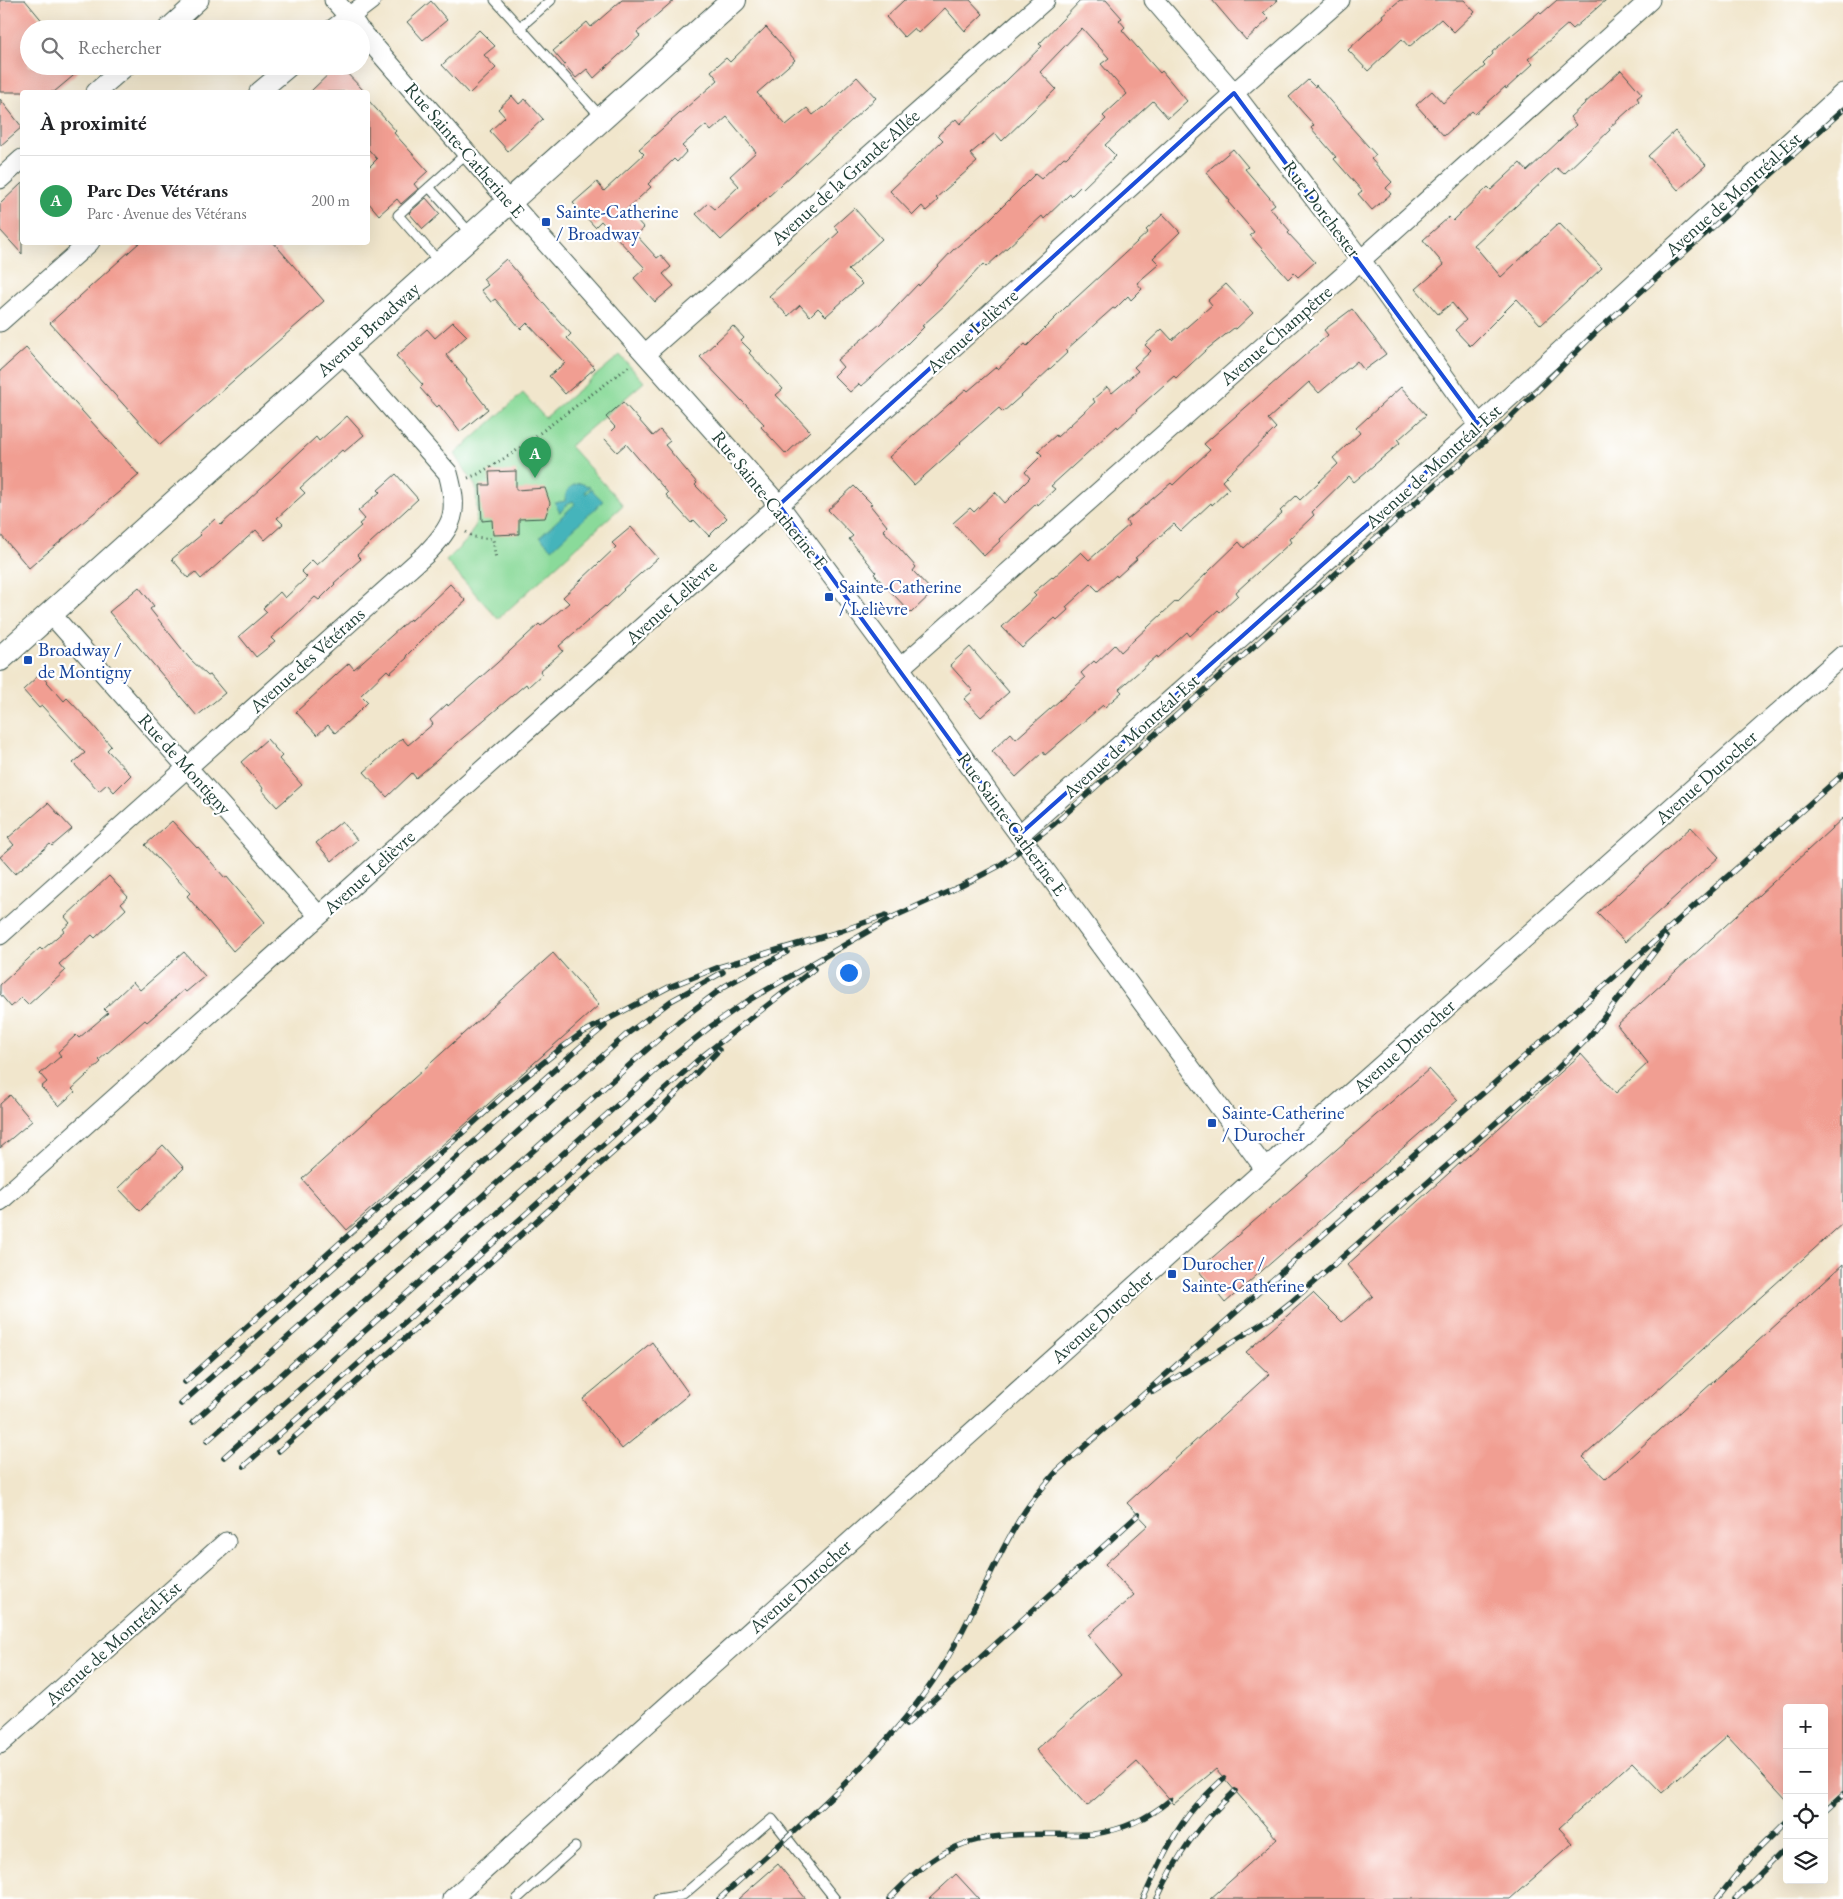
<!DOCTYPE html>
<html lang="fr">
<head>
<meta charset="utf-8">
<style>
  :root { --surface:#fff; --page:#f2f2f2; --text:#202124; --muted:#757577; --line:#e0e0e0; --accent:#d93025 }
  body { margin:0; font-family:"EB Garamond",serif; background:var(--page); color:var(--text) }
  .controls { position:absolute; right:15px; bottom:15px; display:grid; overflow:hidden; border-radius:5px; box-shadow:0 5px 20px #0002 }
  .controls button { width:45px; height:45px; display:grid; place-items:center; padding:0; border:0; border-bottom:1px solid var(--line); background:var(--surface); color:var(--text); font:25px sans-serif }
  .you { position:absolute; left:848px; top:972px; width:18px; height:18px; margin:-12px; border:4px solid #fff; border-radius:50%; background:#1a73e8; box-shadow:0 0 0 8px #1a73e833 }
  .badge { display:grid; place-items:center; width:32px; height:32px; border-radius:50%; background:var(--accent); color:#fff; font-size:16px; font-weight:700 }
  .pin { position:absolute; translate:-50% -41px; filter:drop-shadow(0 1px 2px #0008) }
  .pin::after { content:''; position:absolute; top:26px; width:18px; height:15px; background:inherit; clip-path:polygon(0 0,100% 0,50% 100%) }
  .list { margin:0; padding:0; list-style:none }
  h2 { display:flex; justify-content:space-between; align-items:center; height:65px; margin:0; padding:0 20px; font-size:21px }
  h2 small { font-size:16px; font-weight:400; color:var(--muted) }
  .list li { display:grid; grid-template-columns:32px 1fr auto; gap:15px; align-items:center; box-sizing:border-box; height:90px; padding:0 20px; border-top:1px solid var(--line) }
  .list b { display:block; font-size:19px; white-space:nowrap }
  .list p { margin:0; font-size:16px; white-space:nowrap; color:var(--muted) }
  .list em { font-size:16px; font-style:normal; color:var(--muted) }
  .icon { flex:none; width:28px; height:28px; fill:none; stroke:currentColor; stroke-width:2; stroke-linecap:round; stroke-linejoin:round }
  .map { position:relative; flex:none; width:1843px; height:1899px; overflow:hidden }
  .search { position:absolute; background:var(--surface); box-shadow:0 5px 20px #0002; left:20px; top:20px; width:350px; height:55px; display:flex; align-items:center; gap:12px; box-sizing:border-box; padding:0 18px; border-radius:28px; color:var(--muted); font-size:19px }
  .panel { position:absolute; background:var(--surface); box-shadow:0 5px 20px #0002; left:20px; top:90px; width:350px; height:155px; border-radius:5px }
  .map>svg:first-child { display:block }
</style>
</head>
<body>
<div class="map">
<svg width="1843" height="1899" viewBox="0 0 1843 1899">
  <rect width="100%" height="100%" fill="#fff"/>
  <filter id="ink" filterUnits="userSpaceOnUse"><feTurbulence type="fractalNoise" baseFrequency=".02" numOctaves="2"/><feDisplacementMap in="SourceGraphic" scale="10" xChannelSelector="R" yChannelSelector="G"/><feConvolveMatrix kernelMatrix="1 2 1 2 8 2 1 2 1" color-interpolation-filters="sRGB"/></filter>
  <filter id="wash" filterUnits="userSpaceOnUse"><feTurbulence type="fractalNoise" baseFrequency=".0096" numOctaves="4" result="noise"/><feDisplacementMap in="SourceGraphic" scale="20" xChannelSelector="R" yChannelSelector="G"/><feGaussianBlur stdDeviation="1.12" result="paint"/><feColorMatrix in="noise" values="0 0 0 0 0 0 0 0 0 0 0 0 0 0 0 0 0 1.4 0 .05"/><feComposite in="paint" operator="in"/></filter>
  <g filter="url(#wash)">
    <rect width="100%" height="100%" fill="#f1e6cc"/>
    <!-- green -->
    <path fill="#8ada9a" stroke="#548c67" d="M620 355 644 382 570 446 623 505 498 619 446 561 467 540 475 526 477 511 476 487 455 454 523 393 545 418Z"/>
    <!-- water -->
    <path fill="#44b4bb" stroke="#327878" d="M580 483 590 487 585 491 586 494 591 489 603 501 552 549 540 537 575 504 573 501 567 504 560 513 555 503 565 501C565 491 570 485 580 483Z"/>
    <g id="blocks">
      <!-- building -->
      <path fill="#f19e92" d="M0 0H25L49 29H29V66H85L54 92H0Z
        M622 0H674L637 32 640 36 594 78 587 69 576 78 553 51 587 22 591 27Z
        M904 0H970L983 14 965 31 945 8 918 33 914 28 904 37 886 17Z
        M1081 0H1106L1122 18 1119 20 1125 27 1122 30 1160 73 1162 71 1187 101 1168 118 1153 101 1105 145 1116 156 1082 189 1080 187 1071 196 1070 194 1044 219 1042 216 986 267 983 264 945 305 922 326 924 327 900 351 861 386 859 384 850 392 834 376 843 367 837 360 880 324 918 284 919 286 953 250 990 219 1035 174 1041 179 1064 157 1066 158 1106 119 1103 116 1127 94 1101 64 1109 58 1082 28 1040 72 1056 89 1002 141 995 133 970 154 977 162 936 198 938 200 926 211 922 206 913 215 890 191 943 140 938 135 956 119 960 124 1007 80 1042 46 1039 44Z
        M1212 0H1278L1263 13 1269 19 1246 40Z
        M1400 0H1464L1475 12 1454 32 1441 19 1409 47 1402 39 1368 71 1348 50 1383 17 1382 15Z
        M1557 0H1606L1573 29 1568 24 1528 59 1533 64 1506 89 1505 87 1475 114 1472 111 1444 136 1416 105 1432 91 1443 103 1485 66 1483 64 1493 54 1492 52 1539 12 1541 14Z
        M431 1 447 20 423 40 407 22Z
        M766 27 795 60 757 93 786 125 807 108 813 115 823 107 824 108 857 77 876 98 721 240 696 214 708 203 715 209 739 186 730 176 756 152 727 117 711 131 706 125 682 146 687 151 677 162 674 159 648 184 651 187 627 209 644 228 636 235 657 258 661 255 671 267 663 274 674 286 655 302 634 278 645 268 601 221 595 227 573 203 597 182 604 191 644 154 639 149 718 80 711 71 726 58 730 62Z
        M479 30 495 46 484 55 496 68 469 94 442 65Z
        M337 66H340L365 92H310Z
        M1621 70 1642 94 1637 98 1639 101 1609 128 1610 130 1564 174 1557 168 1474 245 1501 277 1559 223 1602 268 1541 325 1517 299 1470 346 1455 330 1466 320 1452 303 1438 314 1416 289 1444 265 1423 240 1449 217 1453 221 1488 187 1491 190 1520 163 1527 171 1576 125 1570 117Z
        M1308 80 1315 87 1316 85 1352 126 1351 127 1376 155 1371 159 1392 182 1386 188 1391 194 1372 210 1358 194 1362 191 1334 159 1336 157 1311 128 1314 125 1289 97Z
        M512 96 519 104 525 99 543 119 508 151 490 131 505 117 498 109Z
        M0 99 22 127 0 146Z
        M368 100 396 131 394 133 428 171 414 184 418 189 401 204 397 199 379 215 368 202V168L377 159 368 149Z
        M1675 131 1706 165 1678 190 1648 156Z
        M1233 149 1248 167 1245 169 1275 204 1270 208 1290 231 1288 233 1315 262 1298 277 1294 273 1288 279 1250 235 1254 232 1228 202 1230 201 1206 172Z
        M22 183V254L0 230V204Z
        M426 198 440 214 423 229 409 213Z
        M854 208 882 239 848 270 862 284 826 316 818 308 810 316 800 305 788 316 769 296 839 232 834 226Z
        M1163 214 1180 232 1153 258 1159 264 1137 283 1142 289 1131 300 1128 296 1115 309 1113 308 1066 350 1068 352 1021 396 1003 412 999 408 960 442 961 443 914 485 889 457 966 389 968 391 996 367 998 369 1025 344 1027 346 1065 308 1148 232 1146 230Z
        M140 242H273L324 301 160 445 50 323Z
        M506 259 550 311 571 334 567 338 595 368 565 394 549 376 565 363 527 323 521 329 495 299 491 302 481 290 488 285 483 279Z
        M1226 284 1253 313 1236 329 1234 328 1206 350 1176 378 1174 376 1136 410 1137 411 1118 428 1117 426 1051 486 1055 489 1038 505 1037 503 999 539 1000 541 984 556 953 523 970 508 974 512 995 492 1005 503 1030 478 1025 472 1042 455 1038 451 1056 435 1057 437 1095 402 1093 399 1107 387 1112 393 1138 371 1134 367 1151 351 1145 345 1162 329 1172 340 1212 305 1208 300Z
        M1352 309 1386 354 1364 370 1357 361 1319 393 1309 382 1268 419 1276 428 1222 481 1229 489 1212 505 1211 503 1181 531 1174 524 1135 558 1137 559 1117 577 1116 575 1098 591 1091 584 1066 607 1068 610 1057 620 1055 618 1022 648 1002 627 1036 596 1033 593 1052 577 1053 578 1081 552 1089 560 1129 525 1126 521 1171 483 1173 485 1210 450 1204 444 1328 335 1324 330Z
        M453 322 467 336 446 355 467 380 466 381 488 409 460 432 439 405 437 407 420 388 423 385 396 356 427 329 435 338Z
        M733 326 744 338 741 341 751 351 749 353 783 389 776 395 810 431 786 454 761 427 764 424 700 357Z
        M26 348 139 475 29 568 0 534V371Z
        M1401 387 1426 415 1398 440 1400 443 1354 482 1349 476 1312 512 1314 515 1289 539 1291 542 1236 592 1238 595 1220 612 1218 610 1190 636 1187 632 1158 658 1157 656 1119 689 1122 692 1105 707 1103 705 1045 755 1043 752 1016 777 992 751 1011 733 1016 739 1085 678 1081 673 1094 661 1096 663 1115 645 1121 652 1176 601 1177 602 1239 542 1244 548 1282 513 1280 511 1296 496 1300 500 1338 464 1333 458 1360 433 1356 428Z
        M623 402 653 436 660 430 670 441 665 445 697 483 695 485 727 518 709 536 694 520 691 523 666 495 668 493 626 444 617 452 604 438 615 427 606 417Z
        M347 416 364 435 344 452 342 450 300 488 305 493 277 518 283 524 265 540 256 530 201 579 195 572 188 578 172 559 201 535 199 533 215 519 221 525 316 437 319 441Z
        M516 471V490L545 488 550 503 545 518 519 519V534L493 535 492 520 482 521 480 485H490L489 472Z
        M396 474 418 499 357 555 361 559 334 583 335 584 319 600 315 597 271 638 275 642 256 657 239 636 267 612 263 608 280 592 285 598 307 577 301 571 312 560 317 565 361 526 359 524 365 519 358 511 380 492 378 490Z
        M854 486 872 504 870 505 887 526 883 530 916 567 913 571 933 592 911 613 874 574 876 572 849 539 853 536 828 510Z
        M631 527 658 558 623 589 624 590 606 607 605 606 559 646 563 651 540 671 542 674 528 687 526 684 416 778 412 773 387 797 364 772 402 738 408 745 433 724 430 720 447 704 448 706 497 663 539 624 541 626 569 603 563 597 616 547 612 543Z
        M450 584 466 601 424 638 406 656 407 658 390 673 387 670 361 695 368 702 355 715 335 733 328 725 317 735 296 712 349 663 354 669 410 619 411 621Z
        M139 587 154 606 150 609 190 659 208 676 210 675 225 693 197 716 109 612Z
        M970 647 1009 692 981 717 964 699 973 691 950 665Z
        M40 674 64 701 67 698 91 723 111 746 107 750 131 775 114 792 107 784 99 791 73 763 85 753 42 706 39 708 23 690Z
        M267 739 282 756 279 759 302 785 277 807 262 790 263 788 241 762Z
        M48 803 72 829 52 846 50 844 15 874 0 857 14 845 8 838Z
        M1843 818V1223L1583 1457 1606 1479 1843 1264V1791L1824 1808V1708H1787V1801L1727 1736 1662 1793 1632 1762 1559 1828 1573 1843 1510 1899H1210L1277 1839 1216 1769 1174 1804 1137 1762 1087 1806 1036 1750 1121 1675 1088 1635 1134 1595 1105 1564 1148 1525 1127 1503 1269 1374 1246 1352 1313 1293 1342 1322 1373 1296 1347 1265 1581 1054 1616 1093 1648 1063 1617 1025Z
        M172 821 197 848 198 847 225 878 227 877 265 922 233 951 187 896 190 893 145 845Z
        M342 821 357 840 332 861 316 843Z
        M1691 827 1719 857 1625 942 1597 913Z
        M109 876 128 897 121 903 126 909 95 938 92 935 59 964 65 971 28 1005 21 998 11 1007 0 994V985L40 948 42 950 64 931 63 929 70 923 65 917Z
        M184 952 205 976 186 992 184 990 147 1022 145 1020 99 1060 101 1062 72 1089 75 1092 59 1106 41 1087 47 1082 40 1074 61 1056 58 1052 76 1035 79 1038 108 1013 104 1009 133 982 140 990Z
        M553 953 599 1005 347 1230 302 1179Z
        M1429 1069 1458 1100 1225 1303 1198 1270Z
        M10 1095 32 1121 0 1148V1104Z
        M163 1145 184 1168 140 1211 118 1188Z
        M652 1342 689 1394 622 1449 583 1399Z
        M778 1864 806 1899H738Z
        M956 1874 979 1899H929Z"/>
    </g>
  </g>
  <g filter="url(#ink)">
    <use href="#blocks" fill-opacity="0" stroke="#3e564b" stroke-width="1"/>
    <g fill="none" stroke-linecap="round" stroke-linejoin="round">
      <defs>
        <path id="service" d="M495 0 602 118
          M519 28 551 0
          M429 187 471 234
          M440 263 398 215 467 153
          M517 1899 575 1847
          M658 1899 683 1895 772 1819 835 1899"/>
        <path id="minor" d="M334 0 357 26
          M1154 0 1234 93 1361 260 1479 425
          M167 29 199 0
          M333 29 371 0
          M361 31 492 182 779 505 900 668 1003 813 1265 1169
          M96 92 126 66
          M259 92 290 66
          M0 179 22 159
          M0 322 90 242
          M646 353 1045 0
          M51 614 319 916
          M900 668 1361 260 1650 0
          M1019 835 1479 425 1843 93
          M0 935 426 554C454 525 459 513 448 473L341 351
          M0 1201 790 495 1234 93 1340 0
          M0 1744 226 1542
          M452 1899 1265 1169 1843 655"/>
        <g id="tertiary">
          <path id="s1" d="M0 659 734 0"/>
        </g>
      </defs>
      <!-- service casing -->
      <use href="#service" stroke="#3e564b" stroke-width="11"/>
      <!-- minor casing -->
      <use href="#minor" stroke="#3e564b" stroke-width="21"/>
      <!-- tertiary casing -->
      <use href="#tertiary" stroke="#3e564b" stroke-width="26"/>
      <!-- path -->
      <path stroke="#3e564b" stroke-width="3" stroke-dasharray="1 4" stroke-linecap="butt" d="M468 478 478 474 513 453 631 365
        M466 532 474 537 493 539 496 560"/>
      <!-- service -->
      <use href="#service" stroke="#fff" stroke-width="9"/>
      <!-- minor -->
      <use href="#minor" stroke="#fff" stroke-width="19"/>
      <!-- tertiary -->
      <use href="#tertiary" stroke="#fff" stroke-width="24"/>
      <defs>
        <path id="rail" d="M185 1382 519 1082 564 1046 582 1033 669 987 719 967 835 933 886 915
          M1153 1392 1272 1317 1291 1302 1554 1072 1588 1038 1666 937
          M181 1404 581 1046 605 1026
          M193 1422 627 1034 671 1001 723 972
          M207 1441 679 1021 725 986 787 952
          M279 1451 655 1115 719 1050
          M224 1457 662 1065 710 1027 749 1000 893 917 961 886 999 866 1054 824 1503 425 1595 333 1843 110
          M244 1466 700 1058 814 969
          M906 1725 1138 1515
          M1824 1811 1843 1794
          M719 1899C792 1832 876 1764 933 1681 967 1631 987 1574 1018 1522 1029 1503 1043 1487 1057 1471L1843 774
          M889 1899C908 1879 929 1858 956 1847 998 1829 1048 1836 1094 1834 1123 1830 1147 1819 1170 1800
          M1143 1899C1156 1872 1168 1842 1187 1817 1197 1803 1211 1790 1224 1778
          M1157 1899C1179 1852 1197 1827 1235 1791
          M1717 1899 1751 1856 1787 1820
          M1735 1899 1787 1847"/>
      </defs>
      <!-- rail casing -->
      <use href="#rail" stroke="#1f3d34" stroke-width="5.5"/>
      <!-- rail -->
      <use href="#rail" stroke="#fff" stroke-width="4" stroke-dasharray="11" stroke-linecap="butt"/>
    </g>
  </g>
  <!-- marked area -->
  <path fill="none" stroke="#1d4ed8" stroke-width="4" stroke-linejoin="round" d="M1234 93 1479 425 1019 835 779 505Z"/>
  <!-- markers -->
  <g fill="#1a4fb4" stroke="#fff" stroke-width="2">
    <rect x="541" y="217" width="10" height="10" rx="2.5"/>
    <rect x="824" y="592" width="10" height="10" rx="2.5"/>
    <rect x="23" y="655" width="10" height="10" rx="2.5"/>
    <rect x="1207" y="1118" width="10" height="10" rx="2.5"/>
    <rect x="1167" y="1269" width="10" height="10" rx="2.5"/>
  </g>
  <g text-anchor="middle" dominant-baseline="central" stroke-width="4.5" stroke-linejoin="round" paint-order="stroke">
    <!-- street labels -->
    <g font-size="19" fill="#1f3d34" stroke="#fff">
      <text transform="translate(465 150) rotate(49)">Rue Sainte-Catherine E</text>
      <text transform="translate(845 177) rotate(-42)">Avenue de la Grande-Allée</text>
      <text transform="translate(1733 194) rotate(-42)">Avenue de Montréal-Est</text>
      <text transform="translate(1322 209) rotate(53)">Rue Dorchester</text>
      <text stroke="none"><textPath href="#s1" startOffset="494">Avenue Broadway</textPath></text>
      <text transform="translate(972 331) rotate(-42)">Avenue Lelièvre</text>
      <text transform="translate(1276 335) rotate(-41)">Avenue Champêtre</text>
      <text transform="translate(1433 466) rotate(-42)">Avenue de Montréal-Est</text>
      <text transform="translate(770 500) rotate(51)">Rue Sainte-Catherine E</text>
      <text transform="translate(671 602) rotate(-42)">Avenue Lelièvre</text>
      <text transform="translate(307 660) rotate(-42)">Avenue des Vétérans</text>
      <text transform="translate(1131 736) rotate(-42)">Avenue de Montréal-Est</text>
      <text transform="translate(185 764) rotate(48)">Rue de Montigny</text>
      <text transform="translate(1706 777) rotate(-42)">Avenue Durocher</text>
      <text transform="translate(1012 824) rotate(54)">Rue Sainte-Catherine E</text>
      <text transform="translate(369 872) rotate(-42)">Avenue Lelièvre</text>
      <text transform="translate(1404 1046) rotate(-42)">Avenue Durocher</text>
      <text transform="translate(1102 1316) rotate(-42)">Avenue Durocher</text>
      <text transform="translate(800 1586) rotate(-42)">Avenue Durocher</text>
      <text transform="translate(113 1643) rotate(-42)">Avenue de Montréal-Est</text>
    </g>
    <!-- transit labels -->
    <g font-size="19" fill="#164399" stroke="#fff" text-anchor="start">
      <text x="556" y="211">Sainte-Catherine<tspan x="556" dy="22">/ Broadway</tspan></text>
      <text x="839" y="586">Sainte-Catherine<tspan x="839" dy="22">/ Lelièvre</tspan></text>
      <text x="38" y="649">Broadway /<tspan x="38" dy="22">de Montigny</tspan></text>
      <text x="1222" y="1112">Sainte-Catherine<tspan x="1222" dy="22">/ Durocher</tspan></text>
      <text x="1182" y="1263">Durocher /<tspan x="1182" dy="22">Sainte-Catherine</tspan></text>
    </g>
  </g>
</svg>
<div class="controls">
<button>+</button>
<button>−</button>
<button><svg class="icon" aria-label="locate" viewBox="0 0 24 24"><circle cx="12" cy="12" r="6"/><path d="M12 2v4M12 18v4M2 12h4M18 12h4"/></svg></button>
<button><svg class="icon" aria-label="layers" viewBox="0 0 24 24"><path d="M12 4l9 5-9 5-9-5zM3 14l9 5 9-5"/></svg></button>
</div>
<div class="you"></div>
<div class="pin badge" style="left:535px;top:478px;background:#2e9e5b">A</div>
<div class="search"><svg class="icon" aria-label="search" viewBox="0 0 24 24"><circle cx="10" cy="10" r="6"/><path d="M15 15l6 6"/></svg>Rechercher</div>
<section class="panel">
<h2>À proximité<small></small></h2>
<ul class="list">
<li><span class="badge" style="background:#2e9e5b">A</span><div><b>Parc Des Vétérans</b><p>Parc · Avenue des Vétérans</p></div><em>200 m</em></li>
</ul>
</section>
</div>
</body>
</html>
